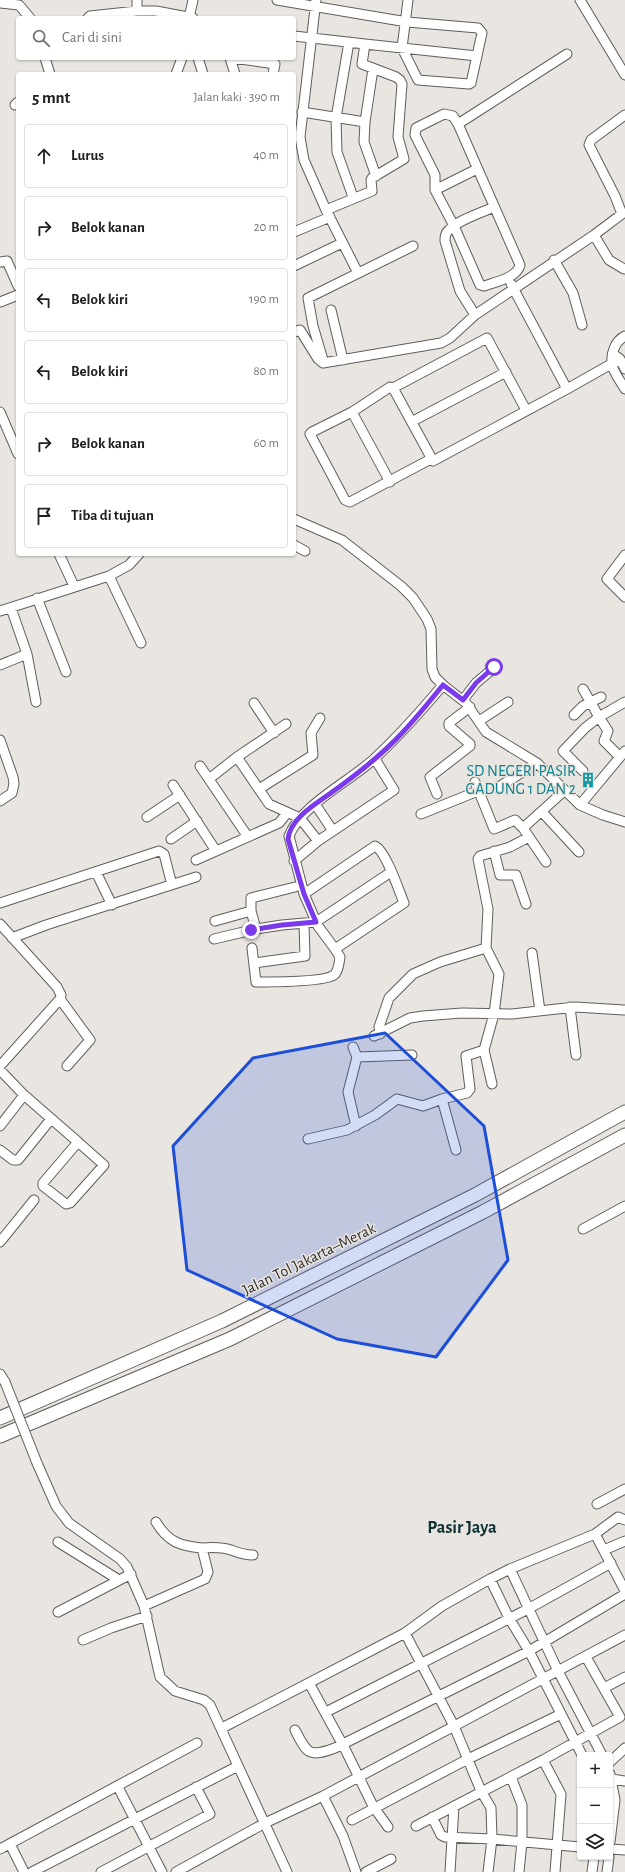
<!DOCTYPE html>
<html lang="id">
<head>
<meta charset="utf-8">
<style>
  :root { --surface:#fff; --page:#f6f6f6; --text:#202124; --muted:#757577; --line:#e0e0e0 }
  body { margin:0; font-family:"Alegreya Sans",sans-serif; background:var(--page); color:var(--text) }
  .controls { position:absolute; right:12px; bottom:12px; display:grid; overflow:hidden; border-radius:4px; box-shadow:0 1px 3px #0004 }
  .controls button { width:36px; height:36px; display:grid; place-items:center; padding:0; border:0; border-bottom:1px solid var(--line); background:var(--surface); color:var(--text); font:20px sans-serif }
  .stop { position:absolute; width:12px; height:12px; margin:-9px; border:3px solid #7c3aed; border-radius:50%; background:#fff }
  .stop.end { background:#7c3aed; border-color:#fff; box-shadow:0 1px 4px #0008 }
  .list { margin:0; padding:0; list-style:none }
  h2 { display:flex; justify-content:space-between; align-items:center; height:52px; margin:0; padding:0 16px; font-size:17px }
  h2 small { font-size:13px; font-weight:400; color:var(--muted) }
  .list li { display:grid; grid-template-columns:26px 1fr auto; gap:12px; align-items:center; box-sizing:border-box; height:64px; margin:0 8px 8px; padding:0 8px; border:1px solid var(--line); border-radius:4px }
  .list b { display:block; font-size:15px; white-space:nowrap }
  .list em { font-size:13px; font-style:normal; color:var(--muted) }
  .icon { flex:none; width:22px; height:22px; fill:none; stroke:currentColor; stroke-width:2; stroke-linecap:round; stroke-linejoin:round }
  .map { position:relative; flex:none; width:625px; height:1872px; overflow:hidden }
  .search { position:absolute; background:var(--surface); box-shadow:0 1px 3px #0004; left:16px; top:16px; width:280px; height:44px; display:flex; align-items:center; gap:10px; box-sizing:border-box; padding:0 14px; border-radius:4px; color:var(--muted); font-size:15px }
  .panel { position:absolute; background:var(--surface); box-shadow:0 1px 3px #0004; left:16px; top:72px; width:280px; height:484px; border-radius:4px }
  .map>svg:first-child { display:block }
</style>
</head>
<body>
<div class="map">
<svg width="625" height="1872" viewBox="0 0 625 1872">
  <rect width="100%" height="100%" fill="#e9e5e0"/>
  <g fill="none" stroke-linecap="round" stroke-linejoin="round">
    <defs>
      <path id="minor" d="M137 0V11
        M277 0 407 22 478 28 482 33 471 83 469 84 418 80 402 48 408 0
        M316 0 300 137 304 160 326 210 358 273
        M580 0 625 75
        M0 3 19 5 30 18
        M88 18 90 16 137 11H156L193 18
        M189 18 193 0
        M294 36 365 44 362 64 396 77 400 80 402 84 398 137 404 159 372 178 371 180 372 191 326 210
        M349 42 336 118 337 152 353 197
        M365 44 477 56
        M45 58 50 74
        M198 58 203 74
        M230 58 235 74
        M233 58 275 64 273 74
        M373 69 365 122 364 142 376 176
        M176 74 182 58
        M15 105 18 102
        M302 112 365 122
        M444 114 453 116 458 124 520 265C517 278 495 282 484 286L480 285 454 226 435 190V175L415 135 416 128Z
        M458 124 567 54
        M435 190 477 169
        M294 232 330 217
        M594 235 609 260 624 269
        M554 260 573 293 582 325
        M0 262 7 261 18 286
        M294 266 342 243
        M511 284 567 389 620 359
        M0 302 18 295
        M331 310 343 360
        M475 315 460 291 445 241C445 237 445 233 449 230 458 220 481 213 494 207
        M294 332 300 330 318 359 323 363 441 343 450 338 475 315 594 235 622 214 615 196 589 145 591 140 625 115
        M625 336C615 341 611 353 612 363 612 371 621 382 625 389
        M616 356 620 359 625 369
        M323 360 313 326 308 298 413 246
        M393 388 487 338 526 410
        M0 412 18 454
        M352 412 390 482
        M413 421 506 372
        M433 461 393 388 390 387 352 412 312 432 310 434 345 500 350 502 429 460 433 461 567 389
        M294 519 342 540 401 586 413 598 427 619 431 629 432 669 435 677 443 685 466 703 486 732 537 763 580 805 603 815 625 822
        M294 545 305 551
        M59 554 74 586
        M625 555 607 579 625 597
        M109 576 141 643
        M37 598 66 672
        M0 611 109 576 129 565 139 554
        M27 654 36 702
        M0 665 27 654 11 608
        M463 700 476 683 495 667
        M254 703 274 733
        M574 715 583 706 601 697
        M479 721 508 702
        M0 740 13 777 14 784 12 793 0 801
        M237 757 269 804 300 818 318 841 394 790 375 759
        M620 757 604 741 608 731 599 717 625 702
        M200 766 248 837
        M583 771 563 751 585 728 599 717 583 689
        M209 779 237 757 286 724
        M475 782 494 829 515 820 523 828 546 862
        M173 785 216 851
        M497 788 537 763
        M259 789 313 755 311 733 320 718
        M437 794 430 777 470 746V744L449 726V723L470 707
        M315 804 333 831
        M580 805 625 751
        M542 812 579 852
        M421 814 478 791
        M147 817 180 795
        M523 828 564 791
        M171 839 197 821
        M494 851 500 875H516L526 904
        M196 860 279 823 287 813
        M294 861 318 841
        M96 872 112 905
        M295 887 251 898V911L256 929 282 925 316 922 391 872
        M304 894 375 846C386 851 399 891 404 903L335 949 318 926 304 894 289 836C301 805 349 782 374 759 399 736 421 711 443 685
        M0 903 159 851 164 854 172 885
        M215 921 251 911
        M0 924 57 987 61 995 60 999 0 1066
        M12 938 46 925 196 877
        M214 939 256 929
        M252 948 256 982C270 982 325 982 334 975 339 971 339 962 340 957L335 949
        M532 953 540 1011
        M254 963 305 956 304 924
        M60 999 90 1040 67 1066
        M570 1007 576 1055
        M380 1034 379 1027 389 998 413 974 440 962 486 948
        M374 1036 410 1018 423 1016 462 1013 512 1014 575 1007 624 1010
        M353 1047 357 1057 348 1092 356 1126
        M357 1057 412 1055
        M0 1070 24 1095 78 1142
        M492 1084 484 1050 494 1014 499 974 486 948 488 909 478 859 480 856 510 847 529 837
        M442 1099 456 1150
        M0 1126 24 1095
        M308 1139 347 1130 375 1115 397 1099 423 1106 442 1099 467 1093 470 1089 466 1056 484 1050
        M78 1142 104 1165 70 1203 66 1204 43 1186V1183Z
        M0 1150 13 1160H18L51 1119
        M583 1229 625 1206
        M0 1242 34 1200
        M0 1374 5 1382
        M37 1463 56 1506 69 1523 120 1559 127 1567 144 1606 160 1677 175 1691 204 1700 210 1705 287 1872
        M597 1504 625 1489
        M595 1534 618 1517 625 1520
        M58 1542 119 1580
        M202 1548C212 1547 222 1547 231 1550 239 1553 244 1555 253 1555
        M604 1550 625 1541
        M510 1569 558 1671 602 1755
        M490 1579 509 1618 529 1651 582 1755
        M144 1606 205 1579 208 1572 202 1548C180 1546 168 1542 156 1522
        M58 1612 131 1574
        M405 1633 454 1726 481 1791 491 1808 492 1839 488 1872
        M83 1640 111 1628 147 1616
        M309 1683 345 1749 373 1806 388 1827
        M604 1688 625 1677
        M326 1712 528 1609 611 1563
        M222 1728 405 1633 442 1606 490 1579 510 1569 595 1534 625 1591
        M295 1730C307 1753 308 1758 335 1748L529 1651 625 1594
        M543 1760 561 1794 555 1872
        M610 1762 625 1748
        M610 1774 615 1800 610 1842
        M511 1777 522 1805V1842L519 1872
        M612 1779 625 1781
        M118 1787 162 1872
        M323 1796 343 1836 356 1872
        M432 1817 441 1835 445 1837 492 1839 580 1847
        M352 1820 468 1759 561 1714
        M416 1826 543 1760 620 1717 586 1657
        M10 1844 24 1872
        M0 1849 197 1743
        M610 1849 625 1850
        M32 1872 238 1766
        M101 1872 210 1814 196 1787
        M176 1872 265 1823 323 1796 625 1635
        M366 1872 391 1859
        M450 1872 454 1806
        M592 1872 594 1857
        M607 1872 609 1857"/>
      <path id="highway" d="M0 1418 222 1321 475 1195 625 1112
        M0 1436 230 1339 483 1212 625 1135"/>
    </defs>
    <!-- minor casing -->
    <use href="#minor" stroke="#615e5a" stroke-width="11"/>
    <!-- highway casing -->
    <use href="#highway" stroke="#615e5a" stroke-width="15"/>
    <!-- minor -->
    <use href="#minor" stroke="#fff" stroke-width="9"/>
    <!-- highway -->
    <use href="#highway" stroke="#fff" stroke-width="13"/>
    <defs>
      <path id="minor-bridge" d="M5 1382 37 1463"/>
    </defs>
    <!-- minor-bridge casing -->
    <use href="#minor-bridge" stroke="#615e5a" stroke-width="11" stroke-linecap="butt"/>
    <!-- minor-bridge -->
    <use href="#minor-bridge" stroke="#fff" stroke-width="9"/>
  </g>
  <g fill="none" stroke-linecap="round" stroke-linejoin="round">
    <!-- route -->
    <path stroke="#7c3aed" stroke-width="5" d="M251 930 282 925 316 922 304 894 288 839C290 819 314 805 328 795 355 776 381 756 403 732 417 717 430 701 443 685L463 700 476 683 494 667"/>
  </g>
  <!-- marked area -->
  <path fill="#1d4ed8" fill-opacity="0.2" stroke="#1d4ed8" stroke-width="3" stroke-linejoin="round" d="M385 1033 484 1126 508 1260 436 1357 337 1339 187 1270 173 1146 253 1058Z"/>
  <!-- icons -->
  <defs>
    <symbol id="building-bare" viewBox="-9 -9 18 18"><path d="M-4-6H4V6H1V3H-1V6H-4ZM-2.5-4.3h1.7v1.8h-1.7ZM.8-4.3h1.7v1.8H.8ZM-2.5-1h1.7V.8h-1.7ZM.8-1h1.7V.8H.8Z" fill="#0f9aa8" stroke="#e9e5e0" stroke-width="2.5" paint-order="stroke"/></symbol>
  </defs>
  <g fill-rule="evenodd">
    <use href="#building-bare" x="577" y="769" width="22" height="22"/>
  </g>
  <g text-anchor="middle" dominant-baseline="central" stroke-width="3" stroke-linejoin="round" paint-order="stroke">
    <!-- culture labels -->
    <g font-size="16" fill="#0d838f" stroke="#e9e5e0" text-anchor="end">
      <text x="576" y="771">SD NEGERI PASIR<tspan x="576" dy="18">GADUNG 1 DAN 2</tspan></text>
    </g>
    <!-- street labels -->
    <g font-size="16" fill="#2f2d2c" stroke="#e9e5e0">
      <text transform="translate(309 1259) rotate(-26)">Jalan Tol Jakarta–Merak</text>
    </g>
    <!-- quarter labels -->
    <g font-size="18" font-weight="bold" fill="#0e3134" stroke="#e9e5e0">
      <text x="462" y="1528">Pasir Jaya</text>
    </g>
  </g>
</svg>
<div class="controls">
<button>+</button>
<button>−</button>
<button><svg class="icon" aria-label="layers" viewBox="0 0 24 24"><path d="M12 4l9 5-9 5-9-5zM3 14l9 5 9-5"/></svg></button>
</div>
<div class="stop" style="left:494px;top:667px"></div>
<div class="stop end" style="left:251px;top:930px"></div>
<div class="search"><svg class="icon" aria-label="search" viewBox="0 0 24 24"><circle cx="10" cy="10" r="6"/><path d="M15 15l6 6"/></svg>Cari di sini</div>
<section class="panel">
<h2>5 mnt<small>Jalan kaki · 390 m</small></h2>
<ul class="list">
<li><svg class="icon" aria-label="ahead" viewBox="0 0 24 24"><path d="M12 20V5M6 11l6-6 6 6"/></svg><div><b>Lurus</b></div><em>40 m</em></li>
<li><svg class="icon" aria-label="right" viewBox="0 0 24 24"><path d="M7 20v-9h11M14 6l5 5-5 5"/></svg><div><b>Belok kanan</b></div><em>20 m</em></li>
<li><svg class="icon" aria-label="left" viewBox="0 0 24 24"><path d="M17 20v-9H6M10 6l-5 5 5 5"/></svg><div><b>Belok kiri</b></div><em>190 m</em></li>
<li><svg class="icon" aria-label="left" viewBox="0 0 24 24"><path d="M17 20v-9H6M10 6l-5 5 5 5"/></svg><div><b>Belok kiri</b></div><em>80 m</em></li>
<li><svg class="icon" aria-label="right" viewBox="0 0 24 24"><path d="M7 20v-9h11M14 6l5 5-5 5"/></svg><div><b>Belok kanan</b></div><em>60 m</em></li>
<li><svg class="icon" aria-label="arrive" viewBox="0 0 24 24"><path d="M6 21V4h12l-3 4 3 4H6"/></svg><div><b>Tiba di tujuan</b></div></li>
</ul>
</section>
</div>
</body>
</html>
